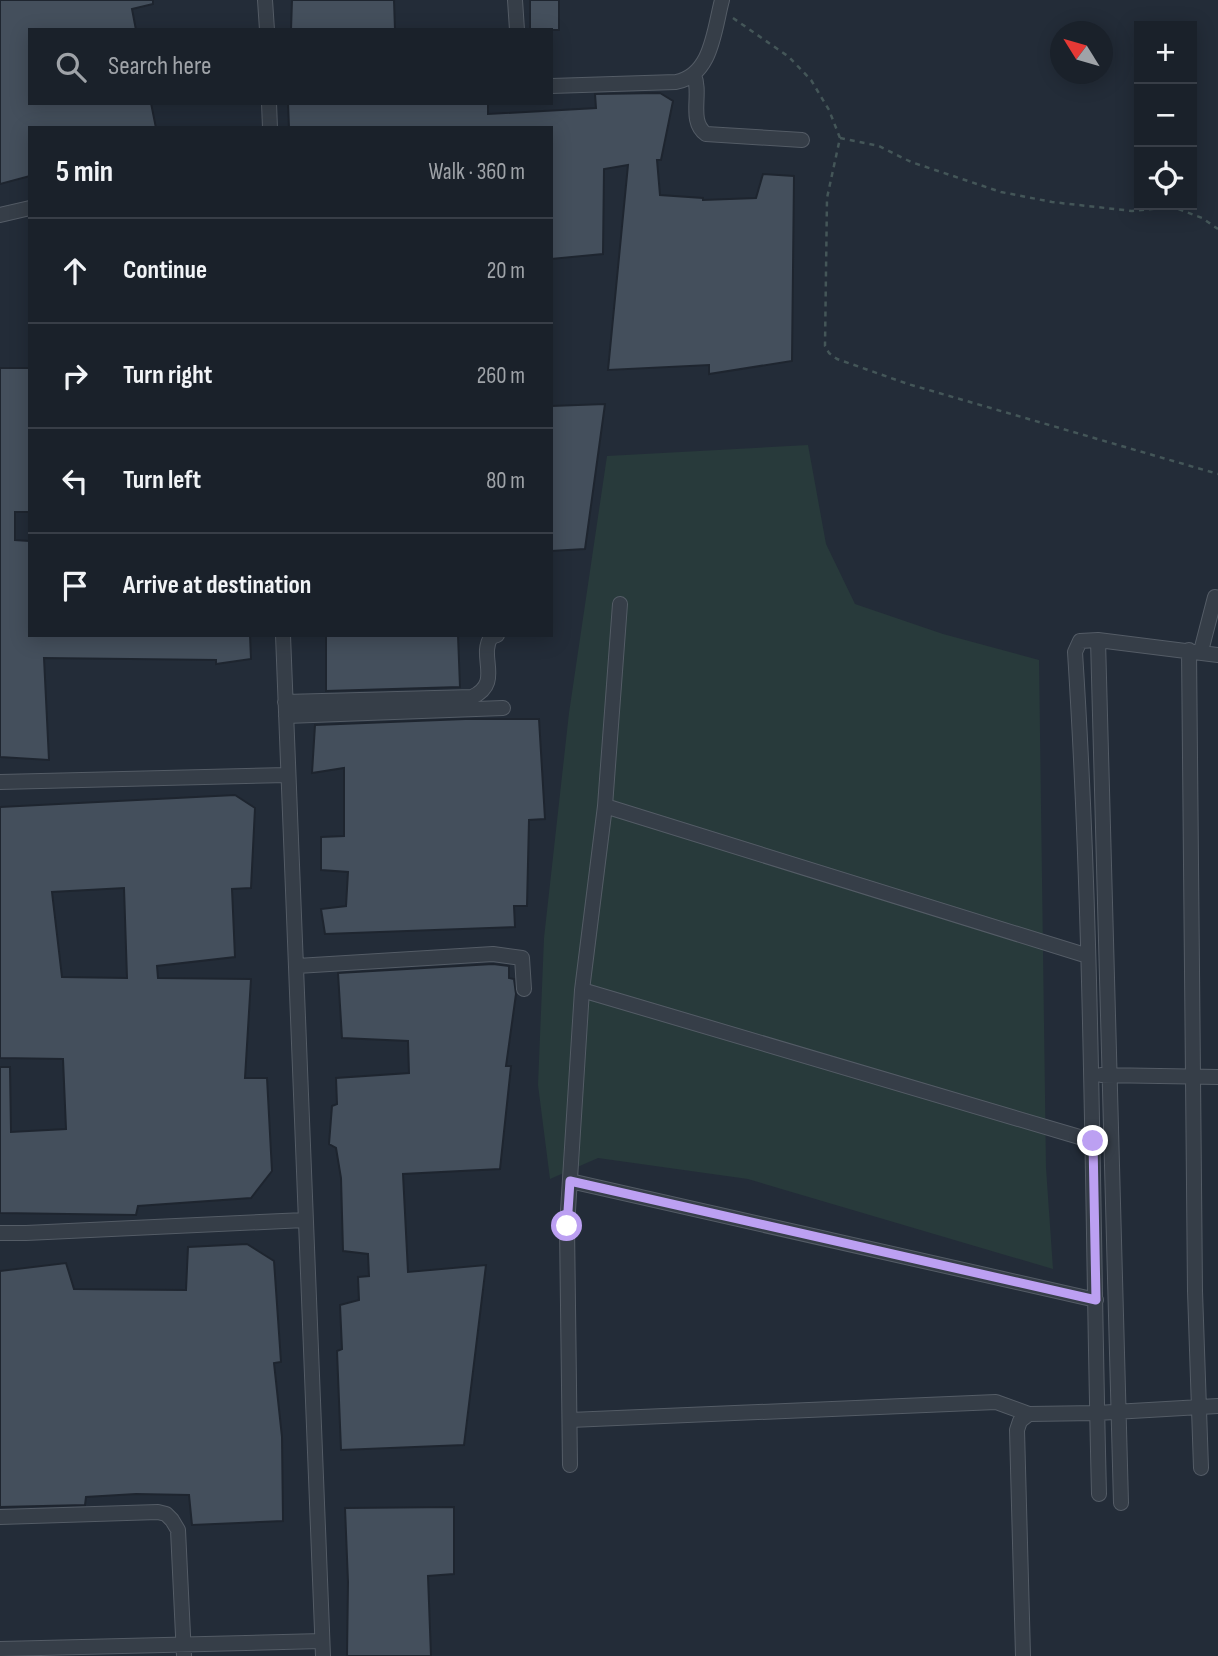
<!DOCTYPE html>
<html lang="en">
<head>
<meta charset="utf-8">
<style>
  :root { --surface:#1a212a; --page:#272e36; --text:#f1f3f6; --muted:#9fa3a8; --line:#383e47 }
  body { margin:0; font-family:"Sofia Sans Condensed",sans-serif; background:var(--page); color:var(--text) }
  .controls { position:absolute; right:21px; top:21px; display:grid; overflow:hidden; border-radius:0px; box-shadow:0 4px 18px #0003 }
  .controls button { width:63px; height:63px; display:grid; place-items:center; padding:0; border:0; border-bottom:2px solid var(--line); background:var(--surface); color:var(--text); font:35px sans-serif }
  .compass { position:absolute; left:1050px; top:21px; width:63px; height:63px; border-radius:50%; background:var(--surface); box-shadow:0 4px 18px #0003; rotate:307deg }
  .stop { position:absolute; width:21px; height:21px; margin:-16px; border:5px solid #bca0f2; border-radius:50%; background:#fff }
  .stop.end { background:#bca0f2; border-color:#fff; box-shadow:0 2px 7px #0008 }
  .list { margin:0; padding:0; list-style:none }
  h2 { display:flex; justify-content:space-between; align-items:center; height:91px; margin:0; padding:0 28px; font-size:30px }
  h2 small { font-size:23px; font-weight:400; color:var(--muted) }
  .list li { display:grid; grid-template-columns:46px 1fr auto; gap:21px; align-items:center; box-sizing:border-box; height:105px; padding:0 28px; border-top:2px solid var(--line) }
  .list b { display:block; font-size:26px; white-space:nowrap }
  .list em { font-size:23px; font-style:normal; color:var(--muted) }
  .icon { flex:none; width:38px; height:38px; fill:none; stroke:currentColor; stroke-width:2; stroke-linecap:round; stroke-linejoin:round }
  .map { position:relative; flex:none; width:1218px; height:1656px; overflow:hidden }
  .search { position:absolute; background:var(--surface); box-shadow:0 4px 18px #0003; left:28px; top:28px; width:525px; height:77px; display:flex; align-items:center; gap:18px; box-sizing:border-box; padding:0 24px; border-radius:0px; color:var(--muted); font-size:26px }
  .panel { position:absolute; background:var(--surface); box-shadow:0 4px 18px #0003; left:28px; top:126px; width:525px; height:511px; border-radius:0px }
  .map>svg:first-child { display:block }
</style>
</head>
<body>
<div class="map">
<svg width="1218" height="1656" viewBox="0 0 1218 1656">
  <rect width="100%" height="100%" fill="#232c38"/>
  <!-- green -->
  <path fill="#283a3b" d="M808 445 826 544 855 604 943 634 1039 660 1046 1168 1053 1269 748 1179 598 1158 550 1179 538 1085 544 938 569 713 607 456Z"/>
  <!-- building -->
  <path fill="#444f5c" stroke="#1e252f" stroke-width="2" fill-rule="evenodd" d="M0 0H153V4L132 9 136 30H30V103H151L156 128H30V176L0 184Z
    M292 0H394L395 30H291Z
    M530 0H559V30H530Z
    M660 93 673 101 661 160H657L660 195 703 198V200L756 198 763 174 794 176 792 361 709 374V365L608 370 628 165 604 169 603 254 551 259V128H289L288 103H488V114L596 108 595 94Z
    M0 368H30V512H15V540L30 541V635H250L251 659 216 664V660L44 658 49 760 0 757Z
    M605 404 585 549 551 551V406Z
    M326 635H458L460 687 326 691Z
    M465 719H539L545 819 529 820 527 906H514L515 927 325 934 321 909 346 906 348 872 321 870V837L344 836V768L312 773 315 725Z
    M235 795 255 808 251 888 232 889 235 957 157 966 158 978 251 979 245 1078H267L272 1171 251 1198 138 1206 136 1215 0 1213V1067H10L11 1132 66 1129 63 1059 0 1058V807ZM124 888 127 978 62 977 52 892Z
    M493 964 509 966V978L514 979 516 994 506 1066H511L500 1169 403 1174 408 1272 486 1265 464 1445 341 1450 337 1351 342 1349 340 1305 359 1300 358 1277 369 1276 368 1254 343 1251 341 1178 336 1148 329 1144 332 1106 337 1104 336 1078 409 1073 408 1041 342 1038 338 973Z
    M247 1244 274 1261 281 1362 274 1363 282 1437 283 1521 192 1525 189 1495 136 1494 86 1497 85 1505 0 1507V1271L66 1263 74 1289 186 1290 188 1247Z
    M454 1507V1574L428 1576 431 1656H347L348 1582 345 1508Z"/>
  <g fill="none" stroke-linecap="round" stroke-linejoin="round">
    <defs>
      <path id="minor" d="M265 0 267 30
        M515 0 517 30
        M694 75C702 94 688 121 706 134L802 140
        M551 86 676 82C712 75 714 30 722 0
        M269 103 270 128
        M0 215 30 208
        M283 635 323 1656
        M1098 640 1121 1503
        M1189 650 1195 1291 1201 1468
        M1201 651 1215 597 1218 598
        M285 702 472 697C503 683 478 657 491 637L497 635
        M286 716 503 708
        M0 782 287 775
        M605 806 1088 956
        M297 966 493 954 522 958 524 989
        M582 990 1093 1141
        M1101 1075 1218 1077
        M570 1181 1096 1300
        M0 1233H26L305 1220
        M570 1420 996 1402 1029 1414 1097 1413 1218 1406
        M570 1465 567 1226 582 990 605 806 620 604
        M1099 1494C1092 1213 1093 932 1075 652L1080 641 1098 640 1218 655
        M0 1517 158 1512 166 1514 172 1520 178 1530 184 1656
        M0 1649 322 1641
        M1023 1656 1017 1430 1020 1421 1029 1414"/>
    </defs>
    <!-- minor casing -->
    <use href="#minor" stroke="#545c66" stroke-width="16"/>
    <!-- path -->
    <path stroke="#445658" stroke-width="2.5" stroke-dasharray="5 5" stroke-linecap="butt" d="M733 18 789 57 811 80 829 110 840 138 827 198 825 346 829 353 837 359 908 384 1218 474
      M840 138 879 146 911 162 1001 192 1052 202 1132 211 1173 207 1202 218 1218 229"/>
    <!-- minor -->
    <use href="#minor" stroke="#363e48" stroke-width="14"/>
  </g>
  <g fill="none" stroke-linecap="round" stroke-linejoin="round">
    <!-- route -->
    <path stroke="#bca0f2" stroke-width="9" d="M567 1226 570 1181 1096 1300 1093 1141"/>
  </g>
</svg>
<div class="controls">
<button>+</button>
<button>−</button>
<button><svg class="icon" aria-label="locate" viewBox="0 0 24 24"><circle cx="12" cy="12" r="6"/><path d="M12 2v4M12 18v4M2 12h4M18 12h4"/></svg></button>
</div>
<svg class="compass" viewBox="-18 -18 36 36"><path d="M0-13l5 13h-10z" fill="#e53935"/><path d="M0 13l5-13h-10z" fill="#9fa3a8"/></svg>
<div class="stop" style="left:567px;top:1226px"></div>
<div class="stop end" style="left:1093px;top:1141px"></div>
<div class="search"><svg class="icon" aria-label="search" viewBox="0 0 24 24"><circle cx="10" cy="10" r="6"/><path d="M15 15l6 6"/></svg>Search here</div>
<section class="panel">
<h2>5 min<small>Walk · 360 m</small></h2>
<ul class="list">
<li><svg class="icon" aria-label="ahead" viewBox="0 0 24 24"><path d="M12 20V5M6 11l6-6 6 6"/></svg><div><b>Continue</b></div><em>20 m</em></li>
<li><svg class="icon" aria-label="right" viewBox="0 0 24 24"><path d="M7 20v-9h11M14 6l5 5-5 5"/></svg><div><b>Turn right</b></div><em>260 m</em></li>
<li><svg class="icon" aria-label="left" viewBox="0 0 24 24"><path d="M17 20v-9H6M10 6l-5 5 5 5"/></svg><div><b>Turn left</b></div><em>80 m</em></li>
<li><svg class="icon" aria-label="arrive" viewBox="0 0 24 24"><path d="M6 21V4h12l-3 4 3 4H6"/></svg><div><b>Arrive at destination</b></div></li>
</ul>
</section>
</div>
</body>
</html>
